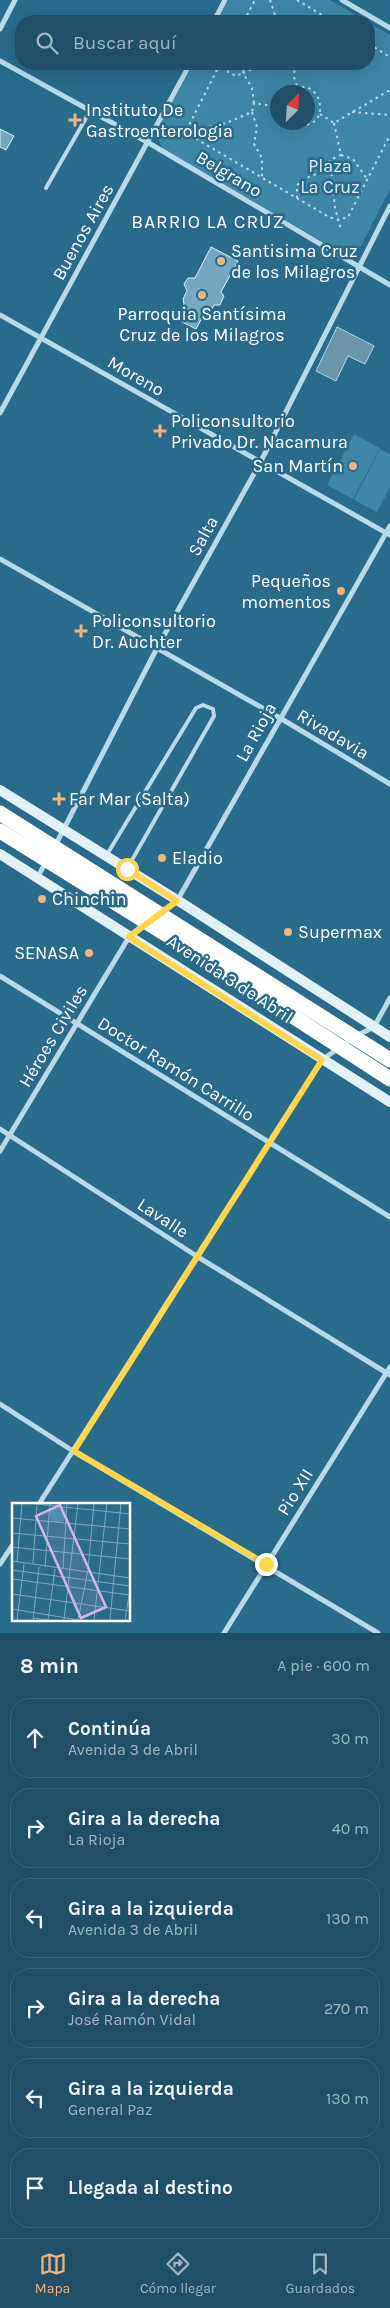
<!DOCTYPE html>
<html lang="es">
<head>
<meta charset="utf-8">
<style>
  :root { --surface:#1f5068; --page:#27576e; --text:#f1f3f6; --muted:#a1b5c0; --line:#3c677c; --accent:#f0b47e }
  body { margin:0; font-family:Karla,sans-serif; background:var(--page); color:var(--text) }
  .compass { position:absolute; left:270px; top:85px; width:45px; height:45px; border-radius:50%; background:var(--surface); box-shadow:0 5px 20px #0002; rotate:24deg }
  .stop { position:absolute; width:15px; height:15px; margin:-11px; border:4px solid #ffd54a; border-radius:50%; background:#fff }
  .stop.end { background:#ffd54a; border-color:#fff; box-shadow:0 1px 5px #0008 }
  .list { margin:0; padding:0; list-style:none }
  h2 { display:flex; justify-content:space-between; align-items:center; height:65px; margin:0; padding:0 20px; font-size:21px }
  h2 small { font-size:16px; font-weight:400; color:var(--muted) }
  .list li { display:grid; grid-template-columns:32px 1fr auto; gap:15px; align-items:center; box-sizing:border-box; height:80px; margin:0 10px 10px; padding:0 10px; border:1px solid var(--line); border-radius:20px }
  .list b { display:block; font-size:19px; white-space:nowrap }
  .list p { margin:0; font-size:16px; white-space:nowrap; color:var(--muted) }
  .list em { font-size:16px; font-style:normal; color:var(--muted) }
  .icon { flex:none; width:28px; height:28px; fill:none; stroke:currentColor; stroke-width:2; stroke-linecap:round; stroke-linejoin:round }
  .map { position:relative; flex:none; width:390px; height:1633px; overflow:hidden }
  .search { position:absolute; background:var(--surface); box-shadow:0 5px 20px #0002; left:15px; right:15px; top:15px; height:55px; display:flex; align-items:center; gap:12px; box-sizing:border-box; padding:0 18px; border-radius:20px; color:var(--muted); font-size:19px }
  .sheet { height:605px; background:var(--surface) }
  nav { display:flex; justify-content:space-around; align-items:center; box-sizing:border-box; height:70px; border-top:1px solid var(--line); background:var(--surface); font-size:14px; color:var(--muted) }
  nav a { display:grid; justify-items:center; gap:2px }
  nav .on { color:var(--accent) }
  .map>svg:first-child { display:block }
</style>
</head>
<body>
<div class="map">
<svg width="390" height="1633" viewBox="0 0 390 1633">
  <rect width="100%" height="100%" fill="#296b8b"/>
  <!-- green -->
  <path fill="#3e87a7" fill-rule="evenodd" d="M229 0H330L366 21H217Z
    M369 23 390 35V189L361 246 339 251 162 149 156 131 194 64H369ZM278 92H308V122H278Z
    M354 434 380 448 353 499 327 485Z
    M380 449 390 454V487L377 512 354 500Z"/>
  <!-- water -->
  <path fill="#6b96aa" stroke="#acd7e9" d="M337 327 374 346 365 364 348 356 336 381 316 371Z"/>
  <!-- building -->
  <path fill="#75a9c1" stroke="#dbeff7" d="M0 129 14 136 6 150 0 147Z
    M211 247 238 261 221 292 224 296 220 305H214L209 314H204L196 329 176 319 184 304 183 299 187 291 184 284 188 278H195Z"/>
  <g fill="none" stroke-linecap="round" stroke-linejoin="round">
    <!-- path -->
    <path stroke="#b8dae9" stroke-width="2" stroke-dasharray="2.5 4" stroke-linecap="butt" d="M270 0 277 21
      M297 0 332 21
      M244 21 255 0
      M369 44 390 57
      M220 64 189 125 193 137 329 217 339 220 348 217 390 135
      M228 64V72L236 76 243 73 244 64
      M295 64 294 77 298 88
      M290 92C323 68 336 139 292 122
      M254 103 252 88 243 73 265 64
      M252 112 257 127 254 144 262 158V177
      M352 112 390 115
      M320 114 334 123 390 90
      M334 123 341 155 330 160 335 208 341 229
      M178 133 226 123 252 112 254 103 278 107
      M341 155 353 159 367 179
      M297 198V185L304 179 319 173 330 160"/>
    <!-- lane -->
    <path stroke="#b8dae9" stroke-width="4" d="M46 188 90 111
      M106 856 196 708 203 705 213 709 214 716 128 867"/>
    <!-- street -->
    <path stroke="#b8dae9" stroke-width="5" d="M342 0 390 28
      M214 21 225 0
      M0 29 15 0
      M0 61 147 142 390 285
      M0 315 390 535
      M0 413 190 64
      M0 559 280 718 390 784
      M55 846 157 648 260 463 390 206
      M37 878 46 862
      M160 913 177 901 390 526
      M0 976 390 1217
      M0 1129 198 1257 390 1375
      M0 1151 129 937 145 923
      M0 1404 73 1451 378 1633
      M39 1504 322 1060 354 1037 374 1027 390 998
      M0 1564 14 1543
      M224 1633 390 1367"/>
    <!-- secondary -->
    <path stroke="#e2f1f8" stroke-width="10" d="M0 790 185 905 390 1037
      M0 854 390 1102"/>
    <!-- highway -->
    <path stroke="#fff" stroke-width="15" d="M0 813 390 1060
      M0 831 167 935 390 1079"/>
  </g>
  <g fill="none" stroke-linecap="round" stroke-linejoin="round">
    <!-- route -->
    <path stroke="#ffd54a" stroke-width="6" d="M127 869 177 901 129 937 322 1060 74 1451 266 1564"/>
  </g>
  <!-- markers -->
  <g fill="#f0b47e" stroke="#296b8b" stroke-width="2">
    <path d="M72.5 112.5h5v5h5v5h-5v5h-5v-5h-5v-5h5z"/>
    <circle cx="221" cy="261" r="5"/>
    <circle cx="202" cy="295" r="5"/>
    <path d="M157.5 423.5h5v5h5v5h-5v5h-5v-5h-5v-5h5z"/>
    <circle cx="353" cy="466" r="5"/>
    <circle cx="341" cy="591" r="5"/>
    <path d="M78.5 623.5h5v5h5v5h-5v5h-5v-5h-5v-5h5z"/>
    <path d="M56.5 791.5h5v5h5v5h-5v5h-5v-5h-5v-5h5z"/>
    <circle cx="162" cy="858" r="5"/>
    <circle cx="42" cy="899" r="5"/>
    <circle cx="288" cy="932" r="5"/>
    <circle cx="89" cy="953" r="5"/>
  </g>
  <g text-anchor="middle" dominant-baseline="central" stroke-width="5" stroke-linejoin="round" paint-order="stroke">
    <!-- poi labels -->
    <g font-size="18" fill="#fff" stroke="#296b8b" text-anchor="start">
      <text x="86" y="110">Instituto De<tspan x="86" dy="21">Gastroenterologia</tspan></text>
      <text x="231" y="251">Santisima Cruz<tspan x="231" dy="21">de los Milagros</tspan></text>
      <text x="202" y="314" text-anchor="middle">Parroquia Santísima<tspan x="202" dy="21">Cruz de los Milagros</tspan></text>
      <text x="171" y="421">Policonsultorio<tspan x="171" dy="21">Privado Dr. Nacamura</tspan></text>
      <text x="343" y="466" text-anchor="end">San Martín</text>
      <text x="331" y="581" text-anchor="end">Pequeños<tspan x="331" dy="21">momentos</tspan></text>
      <text x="92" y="621">Policonsultorio<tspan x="92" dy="21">Dr. Auchter</tspan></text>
      <text x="69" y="799">Far Mar (Salta)</text>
      <text x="172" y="858">Eladio</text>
      <text x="52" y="899">Chinchin</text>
      <text x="298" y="932">Supermax</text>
      <text x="79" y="953" text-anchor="end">SENASA</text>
    </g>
    <!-- park labels -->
    <g font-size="18" fill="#dbeff7" stroke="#296b8b">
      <text x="330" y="166">Plaza<tspan x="330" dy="21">La Cruz</tspan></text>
    </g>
    <!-- street labels -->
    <g font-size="18" fill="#fff" stroke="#296b8b">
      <text transform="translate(229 174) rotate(31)">Belgrano</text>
      <text transform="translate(83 232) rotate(-61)">Buenos Aires</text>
      <text transform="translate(136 376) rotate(30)">Moreno</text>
      <text transform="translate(203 536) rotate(-61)">Salta</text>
      <text transform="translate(256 732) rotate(-61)">La Rioja</text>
      <text transform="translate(333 734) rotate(31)">Rivadavia</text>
      <text transform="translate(230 979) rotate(33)">Avenida 3 de Abril</text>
      <text transform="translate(53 1036) rotate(-59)">Héroes Civiles</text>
      <text transform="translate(176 1069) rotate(32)">Doctor Ramón Carrillo</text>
      <text transform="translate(163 1218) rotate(33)">Lavalle</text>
      <text transform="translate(295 1492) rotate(-58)">Pio XII</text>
    </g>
    <!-- neighbourhood labels -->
    <g font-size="19" letter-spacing="1" fill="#fff" stroke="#296b8b">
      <text x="208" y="222">BARRIO LA CRUZ</text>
    </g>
  </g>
  <!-- overview -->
  <g transform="translate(12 1503)">
    <rect width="118" height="118" fill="#296b8b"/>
    <path d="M37 11a9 9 0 1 1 18 0a9 9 0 1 1-18 0Z" fill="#3e87a7"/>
    <path fill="none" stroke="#7fa6b9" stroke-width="1" d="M15 0 118 11M0 15 118 26M0 30 118 41M0 44 118 56M0 58 118 75M5 59 10 0M21 61 25 2M33 64 38 0M51 66 55 0M0 67 118 83M0 76 118 92M0 91 118 108M0 106 67 117M21 115 36 117M5 117 12 61M21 117 27 64M36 117 43 66M52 117 66 0M66 117 76 67 82 0M82 117 95 0M98 117 109 0M113 117 118 86"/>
    <path fill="#d1b5e9" fill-opacity="0.15" stroke="#d1b5e9" stroke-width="2.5" d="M48 2 94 104 69 115 24 13Z"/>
    <rect width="118" height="118" fill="none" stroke="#fff" stroke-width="2.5"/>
  </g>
</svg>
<svg class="compass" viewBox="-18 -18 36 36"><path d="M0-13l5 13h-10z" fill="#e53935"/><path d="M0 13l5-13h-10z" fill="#a1b5c0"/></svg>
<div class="stop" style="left:127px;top:869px"></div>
<div class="stop end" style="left:266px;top:1564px"></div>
<div class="search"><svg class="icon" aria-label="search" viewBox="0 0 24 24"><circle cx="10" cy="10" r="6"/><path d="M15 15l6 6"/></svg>Buscar aquí</div>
</div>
<section class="sheet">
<h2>8 min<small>A pie · 600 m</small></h2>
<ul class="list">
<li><svg class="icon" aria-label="ahead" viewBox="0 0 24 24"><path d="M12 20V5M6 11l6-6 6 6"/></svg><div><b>Continúa</b><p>Avenida 3 de Abril</p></div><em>30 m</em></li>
<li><svg class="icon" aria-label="right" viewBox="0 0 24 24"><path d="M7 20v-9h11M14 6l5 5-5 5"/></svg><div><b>Gira a la derecha</b><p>La Rioja</p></div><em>40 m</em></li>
<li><svg class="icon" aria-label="left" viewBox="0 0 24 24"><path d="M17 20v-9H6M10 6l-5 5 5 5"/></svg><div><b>Gira a la izquierda</b><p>Avenida 3 de Abril</p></div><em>130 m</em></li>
<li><svg class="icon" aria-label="right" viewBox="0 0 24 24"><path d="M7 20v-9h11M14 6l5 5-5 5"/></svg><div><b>Gira a la derecha</b><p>José Ramón Vidal</p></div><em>270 m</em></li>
<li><svg class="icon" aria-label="left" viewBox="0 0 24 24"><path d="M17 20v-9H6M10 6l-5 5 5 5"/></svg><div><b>Gira a la izquierda</b><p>General Paz</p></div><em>130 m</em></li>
<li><svg class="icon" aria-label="arrive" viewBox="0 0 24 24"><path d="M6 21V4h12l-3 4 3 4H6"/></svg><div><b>Llegada al destino</b></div></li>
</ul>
</section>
<nav>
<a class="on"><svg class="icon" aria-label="map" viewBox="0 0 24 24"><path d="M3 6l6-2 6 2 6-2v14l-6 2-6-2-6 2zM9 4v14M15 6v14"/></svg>Mapa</a>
<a><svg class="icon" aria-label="directions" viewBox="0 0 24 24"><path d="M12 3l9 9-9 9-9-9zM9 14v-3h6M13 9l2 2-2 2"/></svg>Cómo llegar</a>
<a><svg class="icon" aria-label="saved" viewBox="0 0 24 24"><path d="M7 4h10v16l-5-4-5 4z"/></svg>Guardados</a>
</nav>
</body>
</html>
